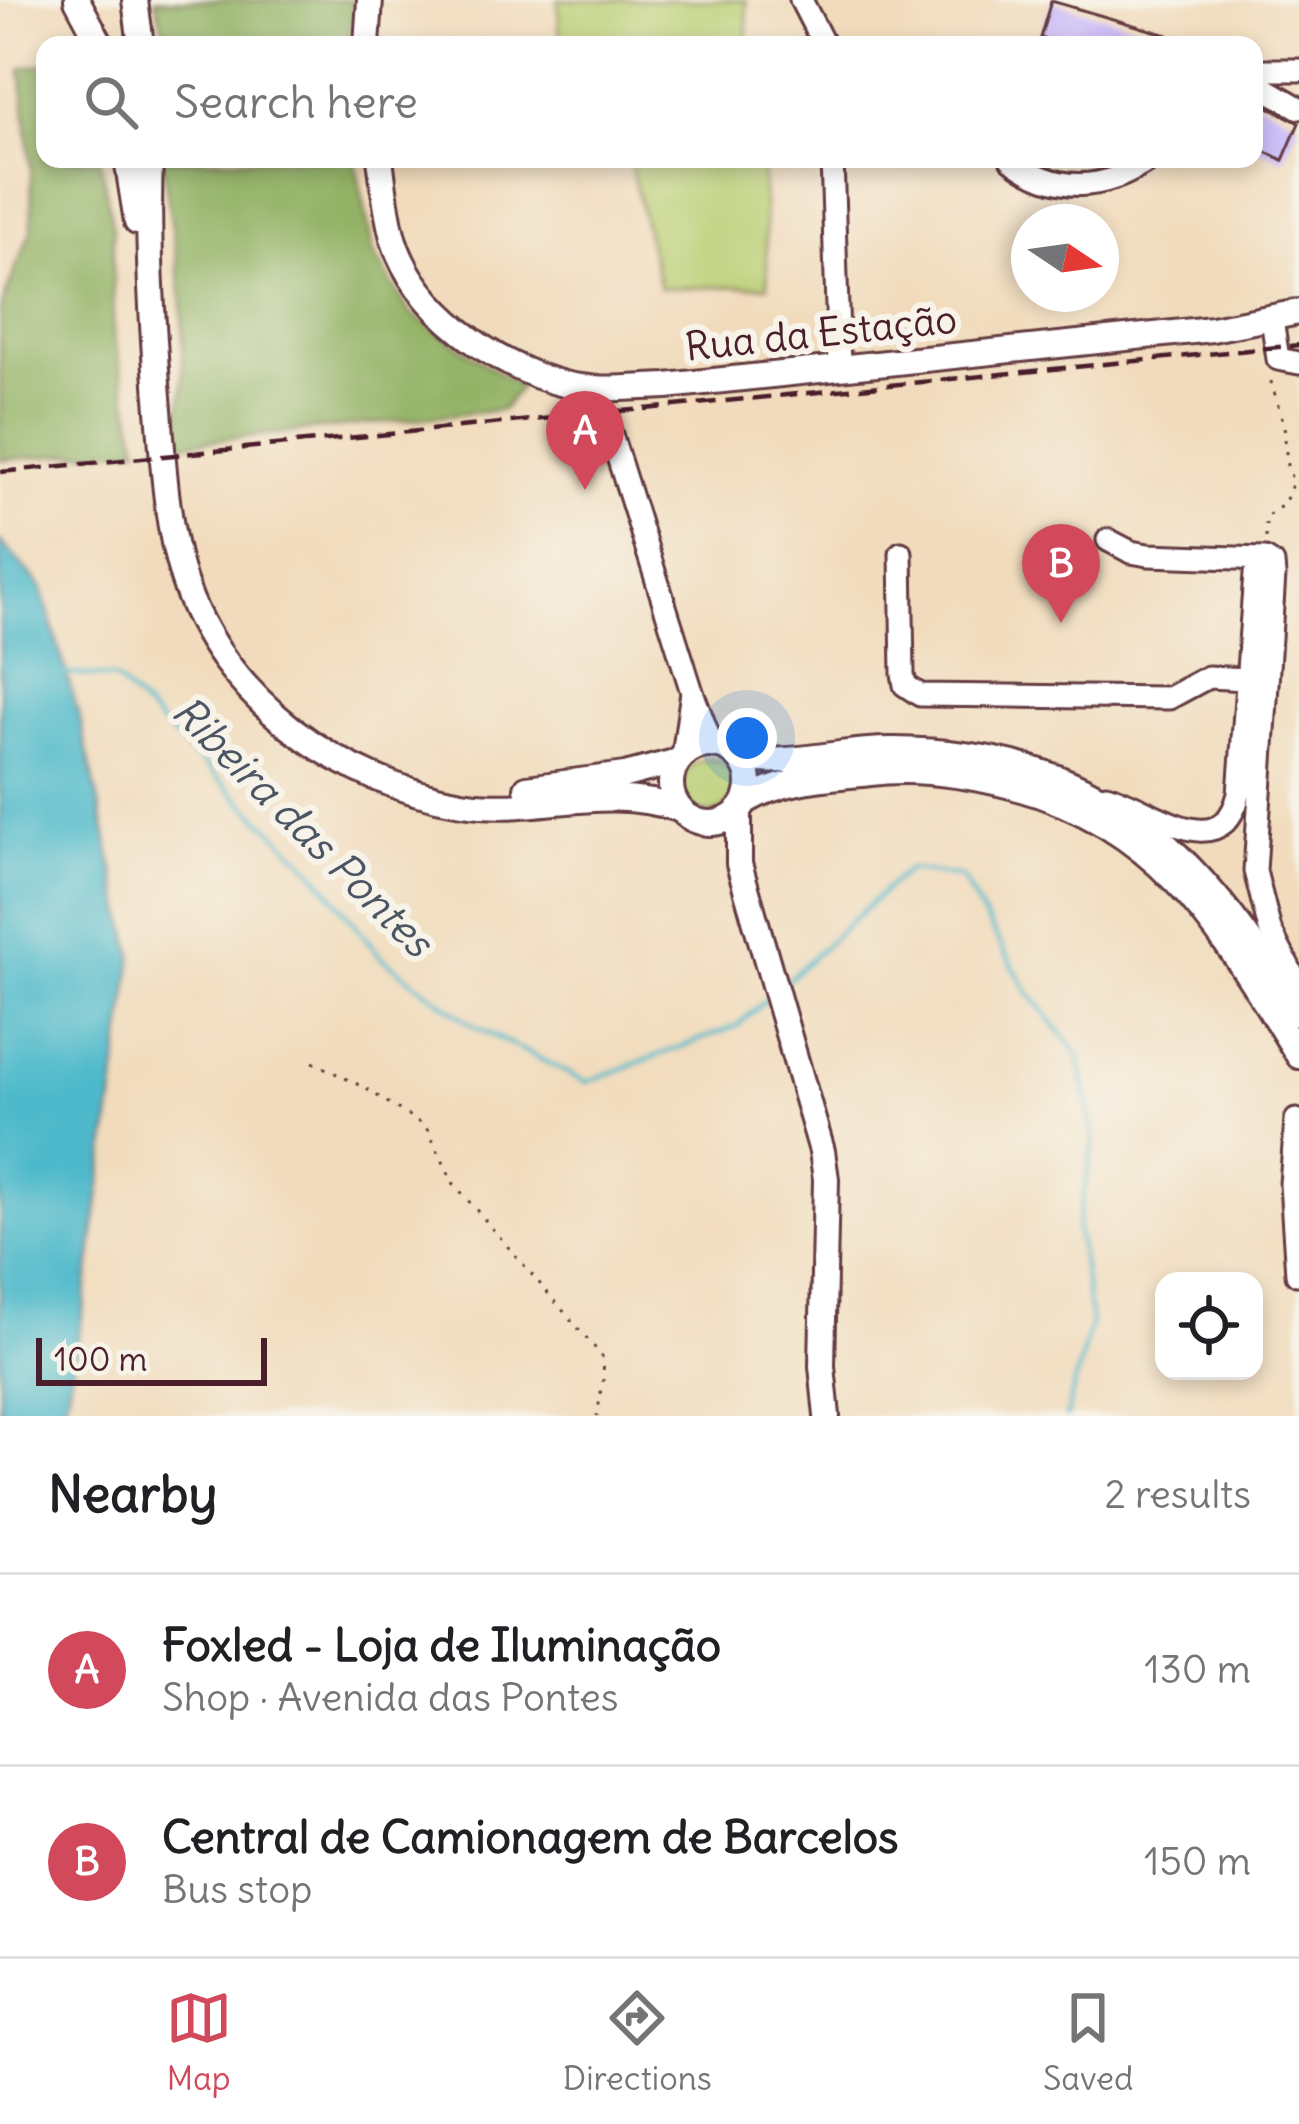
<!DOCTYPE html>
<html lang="en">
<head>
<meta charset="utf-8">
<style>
  :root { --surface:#fff; --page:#f6f6f6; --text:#202124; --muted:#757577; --line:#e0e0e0; --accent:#d1495b }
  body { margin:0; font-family:Delius,sans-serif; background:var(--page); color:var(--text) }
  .controls { position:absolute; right:36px; bottom:36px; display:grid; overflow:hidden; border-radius:24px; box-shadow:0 6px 18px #0003 }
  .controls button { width:108px; height:108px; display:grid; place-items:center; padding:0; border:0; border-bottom:3px solid var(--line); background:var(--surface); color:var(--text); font:60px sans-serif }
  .compass { position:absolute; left:1011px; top:204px; width:108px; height:108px; border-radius:50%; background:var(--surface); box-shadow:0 6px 18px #0003; rotate:103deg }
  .scale { position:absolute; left:36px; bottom:30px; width:231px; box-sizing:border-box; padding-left:12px; border:6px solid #4a1f2b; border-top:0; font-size:33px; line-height:42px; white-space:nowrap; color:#4a1f2b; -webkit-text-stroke:9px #f7f3e8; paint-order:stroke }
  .you { position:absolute; left:747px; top:738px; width:42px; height:42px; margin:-30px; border:9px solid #fff; border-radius:50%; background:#1a73e8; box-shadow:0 0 0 18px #1a73e833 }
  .badge { display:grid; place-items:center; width:78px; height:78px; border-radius:50%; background:var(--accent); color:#fff; font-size:39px; font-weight:700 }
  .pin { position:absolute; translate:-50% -99px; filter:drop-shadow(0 3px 6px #0008) }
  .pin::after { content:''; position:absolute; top:63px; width:42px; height:36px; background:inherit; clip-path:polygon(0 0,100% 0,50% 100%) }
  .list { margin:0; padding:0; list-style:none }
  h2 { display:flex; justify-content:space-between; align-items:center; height:156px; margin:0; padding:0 48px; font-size:51px }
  h2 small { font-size:39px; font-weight:400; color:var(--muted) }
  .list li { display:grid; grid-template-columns:78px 1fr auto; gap:36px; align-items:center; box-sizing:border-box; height:192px; padding:0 48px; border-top:3px solid var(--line) }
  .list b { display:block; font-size:45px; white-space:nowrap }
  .list p { margin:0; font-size:39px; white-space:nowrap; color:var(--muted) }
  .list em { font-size:39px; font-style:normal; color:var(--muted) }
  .icon { flex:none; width:66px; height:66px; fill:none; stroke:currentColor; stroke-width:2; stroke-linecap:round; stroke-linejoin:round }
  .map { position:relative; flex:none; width:1299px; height:1416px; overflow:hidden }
  .search { position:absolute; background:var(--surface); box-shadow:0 6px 18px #0003; left:36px; right:36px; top:36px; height:132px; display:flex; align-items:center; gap:30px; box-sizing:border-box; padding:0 42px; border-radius:24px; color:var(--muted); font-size:45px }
  .sheet { height:540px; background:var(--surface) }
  nav { display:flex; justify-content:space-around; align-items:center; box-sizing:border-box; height:168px; border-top:3px solid var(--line); background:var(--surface); font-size:33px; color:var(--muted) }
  nav a { display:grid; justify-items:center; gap:6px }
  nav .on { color:var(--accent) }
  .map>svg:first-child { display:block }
</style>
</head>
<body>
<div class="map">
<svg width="1299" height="1416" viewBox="0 0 1299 1416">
  <rect width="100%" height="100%" fill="#f7f3e8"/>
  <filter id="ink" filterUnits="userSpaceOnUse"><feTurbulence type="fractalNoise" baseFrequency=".00833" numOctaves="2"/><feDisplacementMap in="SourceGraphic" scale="24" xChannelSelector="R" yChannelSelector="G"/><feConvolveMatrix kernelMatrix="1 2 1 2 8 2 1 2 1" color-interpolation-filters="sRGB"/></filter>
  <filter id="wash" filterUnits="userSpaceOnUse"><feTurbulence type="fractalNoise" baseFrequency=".004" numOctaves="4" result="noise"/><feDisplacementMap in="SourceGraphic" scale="48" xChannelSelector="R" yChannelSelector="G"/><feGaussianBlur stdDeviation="2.7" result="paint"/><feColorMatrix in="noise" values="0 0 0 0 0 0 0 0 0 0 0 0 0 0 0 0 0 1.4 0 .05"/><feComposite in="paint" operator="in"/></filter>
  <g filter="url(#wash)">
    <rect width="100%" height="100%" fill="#f1dbbc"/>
    <!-- green -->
    <path fill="#b9cf73" stroke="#82774f" stroke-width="3" d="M558 0H746L748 45H560Z
      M629 159H762L768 286 660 288Z
      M682 786a27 27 0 1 1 54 0a27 27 0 1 1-54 0Z"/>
    <!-- forest -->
    <path fill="#92b265" stroke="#6e6848" stroke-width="3" d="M155 0H354L348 45H168Z
      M45 64V159H100L113 229V334L139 448 0 460V309L32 228 31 168 21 68Z
      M162 159H355L374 254 410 313 520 387 502 410 176 444 183 388 182 297Z"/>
    <!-- water -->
    <path fill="#4eb9cb" stroke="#4c6c7b" stroke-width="3" d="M0 541 41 586 81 724 133 955 84 1307 63 1416H0Z"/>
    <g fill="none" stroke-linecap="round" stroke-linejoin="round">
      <!-- stream -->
      <path stroke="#4eb9cb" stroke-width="4.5" d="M61 673 114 678 312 869 381 957 474 1026 586 1082 737 1026 767 999
        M784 983 908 869 961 877 1027 990 1079 1055 1094 1141 1077 1227 1091 1323 1066 1416"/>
    </g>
    <g id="blocks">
      <!-- building -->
      <path fill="#c4b3fc" d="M1051 1 1168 35 1165 45H1065L1040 38Z
        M1257 101 1299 123 1283 160 1254 146Z"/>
    </g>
  </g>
  <g filter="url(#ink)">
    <use href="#blocks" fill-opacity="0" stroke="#633b41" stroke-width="3"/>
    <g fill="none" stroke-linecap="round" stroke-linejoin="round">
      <defs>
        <path id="minor" d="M801 0 824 45
          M1254 70H1299
          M1254 82 1299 108
          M832 159 839 367
          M1011 159C1057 195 1105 191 1151 159
          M1272 319 1278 359 1299 363
          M608 425 692 692 712 745
          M1108 540 1131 552 1148 555 1265 559
          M901 553 903 674 905 685 920 695 1169 698 1208 677 1266 680
          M1265 559 1273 564 1274 575 1255 871 1270 930 1299 987
          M683 756 692 692
          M1106 795C1150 806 1220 869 1239 794L1255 574 1265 559
          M1296 1120 1291 1184 1297 1274"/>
        <path id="major" d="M77 0 101 45
          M135 0 141 45
          M367 45 370 0
          M127 159 137 222
          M150 159C147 238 152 318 158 397 163 457 165 520 183 578 221 699 341 783 462 803 539 815 599 783 679 809
          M380 159C384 186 386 215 394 241 416 310 495 367 564 384 596 392 633 387 666 386L1212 329 1299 312
          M671 784a39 39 0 1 1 78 0a39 39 0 1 1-78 0Z
          M739 758C791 767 842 749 894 750 1104 753 1193 846 1299 1014
          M527 788 625 775 678 761
          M746 801C783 779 827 778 870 773 919 767 968 775 1015 787 1166 829 1221 932 1299 1056
          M739 811V864L822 1151 826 1179 822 1366 827 1416"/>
      </defs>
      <!-- minor casing -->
      <use href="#minor" stroke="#633b41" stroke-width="27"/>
      <!-- major casing -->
      <use href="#major" stroke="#633b41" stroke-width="30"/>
      <!-- path -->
      <path stroke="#633b41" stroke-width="3" stroke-dasharray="3 9" stroke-linecap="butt" d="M1266 538V517L1284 504 1293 482 1287 466 1284 425 1269 375
        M313 1062 365 1088 426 1127 454 1184 602 1356 604 1375 597 1416"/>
      <!-- minor -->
      <use href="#minor" stroke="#fff" stroke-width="21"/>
      <!-- major -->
      <use href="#major" stroke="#fff" stroke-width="24"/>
      <!-- rail -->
      <path stroke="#4a1f2b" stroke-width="4.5" stroke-dasharray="18 9" stroke-linecap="butt" d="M0 472 1299 345"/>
    </g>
  </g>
  <g text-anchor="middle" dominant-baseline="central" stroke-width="12" stroke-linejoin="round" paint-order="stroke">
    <!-- street labels -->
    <g font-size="39" fill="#4a1f2b" stroke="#f7f3e8">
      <text transform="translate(821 333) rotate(-6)">Rua da Estação</text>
    </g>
    <!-- water labels -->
    <g font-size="42" font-style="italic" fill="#4b5563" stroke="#f7f3e8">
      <text transform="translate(303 826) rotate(45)">Ribeira das Pontes</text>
    </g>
  </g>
</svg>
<div class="controls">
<button><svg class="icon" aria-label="locate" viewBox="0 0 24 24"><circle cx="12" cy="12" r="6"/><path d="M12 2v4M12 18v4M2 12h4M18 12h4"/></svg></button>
</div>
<svg class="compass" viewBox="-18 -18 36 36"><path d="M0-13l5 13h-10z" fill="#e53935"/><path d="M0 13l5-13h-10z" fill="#757577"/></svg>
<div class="scale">100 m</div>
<div class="you"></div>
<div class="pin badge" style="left:585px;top:490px">A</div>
<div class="pin badge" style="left:1061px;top:623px">B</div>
<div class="search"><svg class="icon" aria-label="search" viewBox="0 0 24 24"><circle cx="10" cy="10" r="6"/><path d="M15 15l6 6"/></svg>Search here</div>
</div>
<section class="sheet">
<h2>Nearby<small>2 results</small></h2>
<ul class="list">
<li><span class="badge">A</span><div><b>Foxled - Loja de Iluminação</b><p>Shop · Avenida das Pontes</p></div><em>130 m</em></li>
<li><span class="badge">B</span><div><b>Central de Camionagem de Barcelos</b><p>Bus stop</p></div><em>150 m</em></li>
</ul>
</section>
<nav>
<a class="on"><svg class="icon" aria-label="map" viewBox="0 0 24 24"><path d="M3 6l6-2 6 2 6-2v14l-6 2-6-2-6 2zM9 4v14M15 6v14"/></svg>Map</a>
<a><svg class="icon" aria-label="directions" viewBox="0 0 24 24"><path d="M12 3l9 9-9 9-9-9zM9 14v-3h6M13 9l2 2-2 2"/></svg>Directions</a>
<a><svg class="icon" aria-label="saved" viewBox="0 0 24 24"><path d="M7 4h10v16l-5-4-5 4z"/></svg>Saved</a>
</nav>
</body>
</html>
